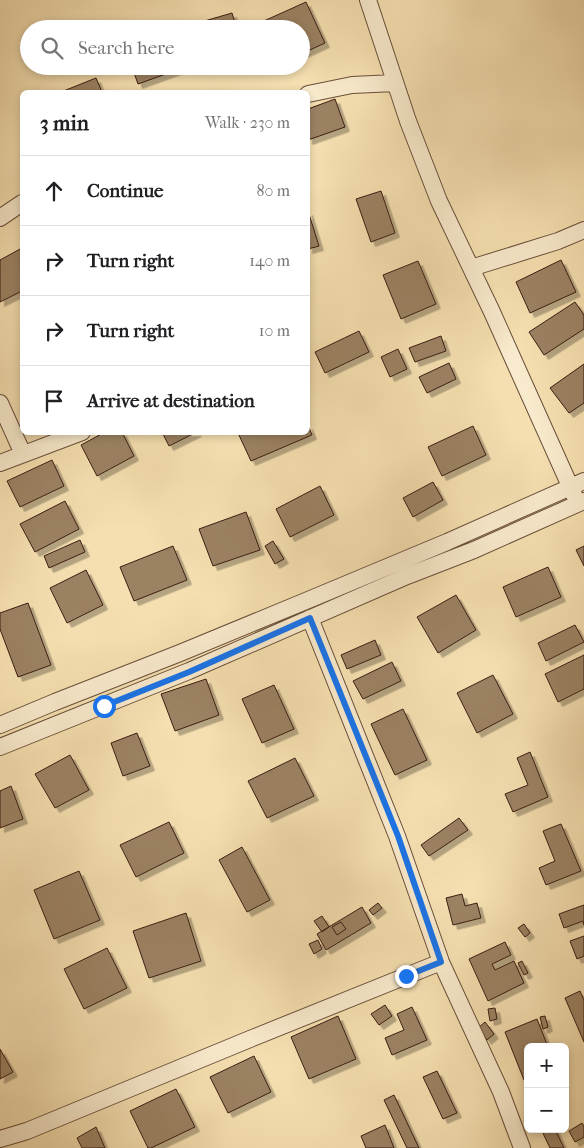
<!DOCTYPE html>
<html lang="en">
<head>
<meta charset="utf-8">
<style>
  :root { --surface:#fff; --page:#f2f2f2; --text:#202124; --muted:#757577; --line:#e0e0e0 }
  body { margin:0; font-family:"IM FELL French Canon",serif; background:var(--page); color:var(--text) }
  .controls { position:absolute; right:15px; bottom:15px; display:grid; overflow:hidden; border-radius:8px; box-shadow:0 2px 8px #0003 }
  .controls button { width:45px; height:45px; display:grid; place-items:center; padding:0; border:0; border-bottom:1px solid var(--line); background:var(--surface); color:var(--text); font:25px sans-serif }
  .stop { position:absolute; width:15px; height:15px; margin:-11px; border:4px solid #1a73e8; border-radius:50%; background:#fff }
  .stop.end { background:#1a73e8; border-color:#fff; box-shadow:0 1px 5px #0008 }
  .list { margin:0; padding:0; list-style:none }
  h2 { display:flex; justify-content:space-between; align-items:center; height:65px; margin:0; padding:0 20px; font-size:21px }
  h2 small { font-size:16px; font-weight:400; color:var(--muted) }
  .list li { display:grid; grid-template-columns:32px 1fr auto; gap:15px; align-items:center; box-sizing:border-box; height:70px; padding:0 20px; border-top:1px solid var(--line) }
  .list b { display:block; font-size:19px; white-space:nowrap }
  .list em { font-size:16px; font-style:normal; color:var(--muted) }
  .icon { flex:none; width:28px; height:28px; fill:none; stroke:currentColor; stroke-width:2; stroke-linecap:round; stroke-linejoin:round }
  .map { position:relative; flex:none; width:584px; height:1148px; overflow:hidden }
  .search { position:absolute; background:var(--surface); box-shadow:0 2px 8px #0003; left:20px; top:20px; width:290px; height:55px; display:flex; align-items:center; gap:12px; box-sizing:border-box; padding:0 18px; border-radius:28px; color:var(--muted); font-size:19px }
  .panel { position:absolute; background:var(--surface); box-shadow:0 2px 8px #0003; left:20px; top:90px; width:290px; height:345px; border-radius:8px }
  .map>svg:first-child { display:block }
</style>
</head>
<body>
<div class="map">
<svg width="584" height="1148" viewBox="0 0 584 1148">
  <defs>
    <filter id="shadow"><feDropShadow dx="4.5" dy="4.5" stdDeviation="0" flood-color="#0004"/></filter>
  </defs>
  <rect width="100%" height="100%" fill="#f5dfb0"/>
  <filter id="stains"><feTurbulence type="fractalNoise" baseFrequency=".004" numOctaves="4"/><feColorMatrix values="0 0 0 0 .2 0 0 0 0 .09 0 0 0 0 .02 0 0 0 .5 -.17"/></filter>
  <radialGradient id="worn" r=".72"><stop offset=".6" stop-color="#630" stop-opacity="0"/><stop offset="1" stop-color="#630" stop-opacity=".3"/></radialGradient>
  <!-- building -->
  <path fill="#9b8264" stroke="#3a1d11" filter="url(#shadow)" d="M306 2 325 43 301 54V29H257L255 25Z
    M232 13 237 29H185L184 27Z
    M89 21 92 29H71Z
    M135 66H188L138 84 132 67Z
    M96 78 102 92H61Z
    M335 99 345 127 308 140V109Z
    M381 191 395 233 371 242 356 199Z
    M308 211 319 246 308 249Z
    M22 248V291L0 302V260Z
    M561 260 576 292 530 313 516 282Z
    M418 261 436 304 401 319 383 275Z
    M575 302 584 315V329L544 355 529 332Z
    M359 331 369 352 325 373 315 352Z
    M441 336 446 351 415 362 409 348Z
    M398 349 407 369 390 377 381 357Z
    M449 363 456 379 427 393 419 377Z
    M584 364V403L569 413 550 388Z
    M308 425 312 435 251 461 238 433 308 432Z
    M473 426 486 455 442 476 428 447Z
    M105 432H122L134 456 97 476 81 445Z
    M162 432H197L169 446Z
    M52 460 64 486 20 507 7 481Z
    M433 482 443 500 413 517 403 498Z
    M320 486 334 515 290 537 276 509Z
    M65 501 79 529 35 552 20 524Z
    M246 512 260 550 213 566 199 529Z
    M80 540 85 552 49 568 44 556Z
    M273 541 284 559 275 564 265 546Z
    M173 546 187 580 134 601 120 567Z
    M584 546V566L576 550Z
    M548 567 561 597 516 617 503 587Z
    M86 570 103 605 67 623 50 588Z
    M456 595 476 630 438 653 417 617Z
    M28 603 51 665 18 677 0 629V613Z
    M575 625 584 642 546 661 538 643Z
    M375 640 381 655 347 669 341 655Z
    M584 655V689L558 702 545 674Z
    M392 662 401 681 363 699 353 681Z
    M493 675 513 714 477 733 457 693Z
    M206 679 219 715 175 731 161 694Z
    M274 685 294 729 262 743 242 699Z
    M403 709 427 760 395 775 371 724Z
    M137 733 150 766 123 776 111 743Z
    M530 752 548 797 513 812 505 794 528 785 517 758Z
    M70 755 89 790 55 808 35 774Z
    M295 758 314 796 267 818 248 781Z
    M11 786 23 819 0 828V791Z
    M459 818 468 830 429 856 421 845Z
    M169 822 184 853 136 877 120 845Z
    M561 824 581 871 546 885 539 868 555 861 543 831Z
    M242 847 270 900 247 912 219 860Z
    M79 871 100 920 54 939 34 890Z
    M462 894 465 906 477 903 481 918 453 925 446 898Z
    M378 903 382 908 373 915 369 910Z
    M584 905V925L583 921 564 928 559 914Z
    M362 907 371 923 326 950 317 934Z
    M186 913 201 961 149 978 133 931Z
    M322 916 329 927 322 932 314 921Z
    M341 922 346 929 337 935 332 927Z
    M524 924 530 933 525 937 518 928Z
    M584 936V956L577 959 570 941Z
    M318 940 322 949 314 954 309 944Z
    M505 942 511 955 492 964 495 970 514 961 524 983 488 1001 469 959Z
    M107 948 127 988 84 1009 64 969Z
    M522 961 528 973 524 975 518 963Z
    M580 991 584 1000V1042L565 998Z
    M385 1005 392 1016 379 1025 371 1014Z
    M412 1007 427 1040 392 1055 385 1038 404 1030 397 1014Z
    M495 1008 497 1019 490 1021 488 1009Z
    M338 1016 356 1059 309 1079 291 1037Z
    M545 1016 548 1027 543 1029 540 1017Z
    M537 1019 548 1047H528V1079L524 1080 505 1032Z
    M485 1022 494 1034 487 1040 478 1028Z
    M0 1049 13 1072 0 1079Z
    M254 1056 271 1092 228 1113 210 1077Z
    M437 1071 457 1113 443 1119 423 1077Z
    M176 1089 195 1127 151 1148H148L130 1111Z
    M394 1095 419 1148H407L384 1100Z
    M582 1123 584 1126V1137L575 1142 569 1131Z
    M385 1125 394 1148H366L361 1136Z
    M96 1127 105 1148H82L77 1138Z
    M541 1129H555L564 1148H550Z"/>
  <g fill="none" stroke-linecap="round" stroke-linejoin="round">
    <defs>
      <path id="street" d="M368 0 408 121 439 201 492 312 574 495
        M308 94 352 85 395 83
        M0 218 22 203
        M471 268 558 241 584 230
        M0 403 23 454
        M0 463 82 432
        M310 618 397 836 441 962 501 1092 522 1148
        M0 725 55 702 180 653 313 598 447 542 584 481
        M0 747 189 671 407 576 474 550 584 501
        M0 1139 27 1131 250 1039 441 962"/>
    </defs>
    <!-- street casing -->
    <use href="#street" stroke="#694e39" stroke-width="18"/>
    <!-- street -->
    <use href="#street" stroke="#f8eacc" stroke-width="16"/>
  </g>
  <g fill="none" stroke-linecap="round" stroke-linejoin="round">
    <!-- route -->
    <path stroke="#1a73e8" stroke-width="6" d="M104 706 189 672 310 618 398 836 441 962 406 976"/>
  </g>
  <rect width="100%" height="100%" filter="url(#stains)"/>
  <rect width="100%" height="100%" fill="url(#worn)"/>
</svg>
<div class="controls">
<button>+</button>
<button>−</button>
</div>
<div class="stop" style="left:104px;top:706px"></div>
<div class="stop end" style="left:406px;top:976px"></div>
<div class="search"><svg class="icon" aria-label="search" viewBox="0 0 24 24"><circle cx="10" cy="10" r="6"/><path d="M15 15l6 6"/></svg>Search here</div>
<section class="panel">
<h2>3 min<small>Walk · 230 m</small></h2>
<ul class="list">
<li><svg class="icon" aria-label="ahead" viewBox="0 0 24 24"><path d="M12 20V5M6 11l6-6 6 6"/></svg><div><b>Continue</b></div><em>80 m</em></li>
<li><svg class="icon" aria-label="right" viewBox="0 0 24 24"><path d="M7 20v-9h11M14 6l5 5-5 5"/></svg><div><b>Turn right</b></div><em>140 m</em></li>
<li><svg class="icon" aria-label="right" viewBox="0 0 24 24"><path d="M7 20v-9h11M14 6l5 5-5 5"/></svg><div><b>Turn right</b></div><em>10 m</em></li>
<li><svg class="icon" aria-label="arrive" viewBox="0 0 24 24"><path d="M6 21V4h12l-3 4 3 4H6"/></svg><div><b>Arrive at destination</b></div></li>
</ul>
</section>
</div>
</body>
</html>
